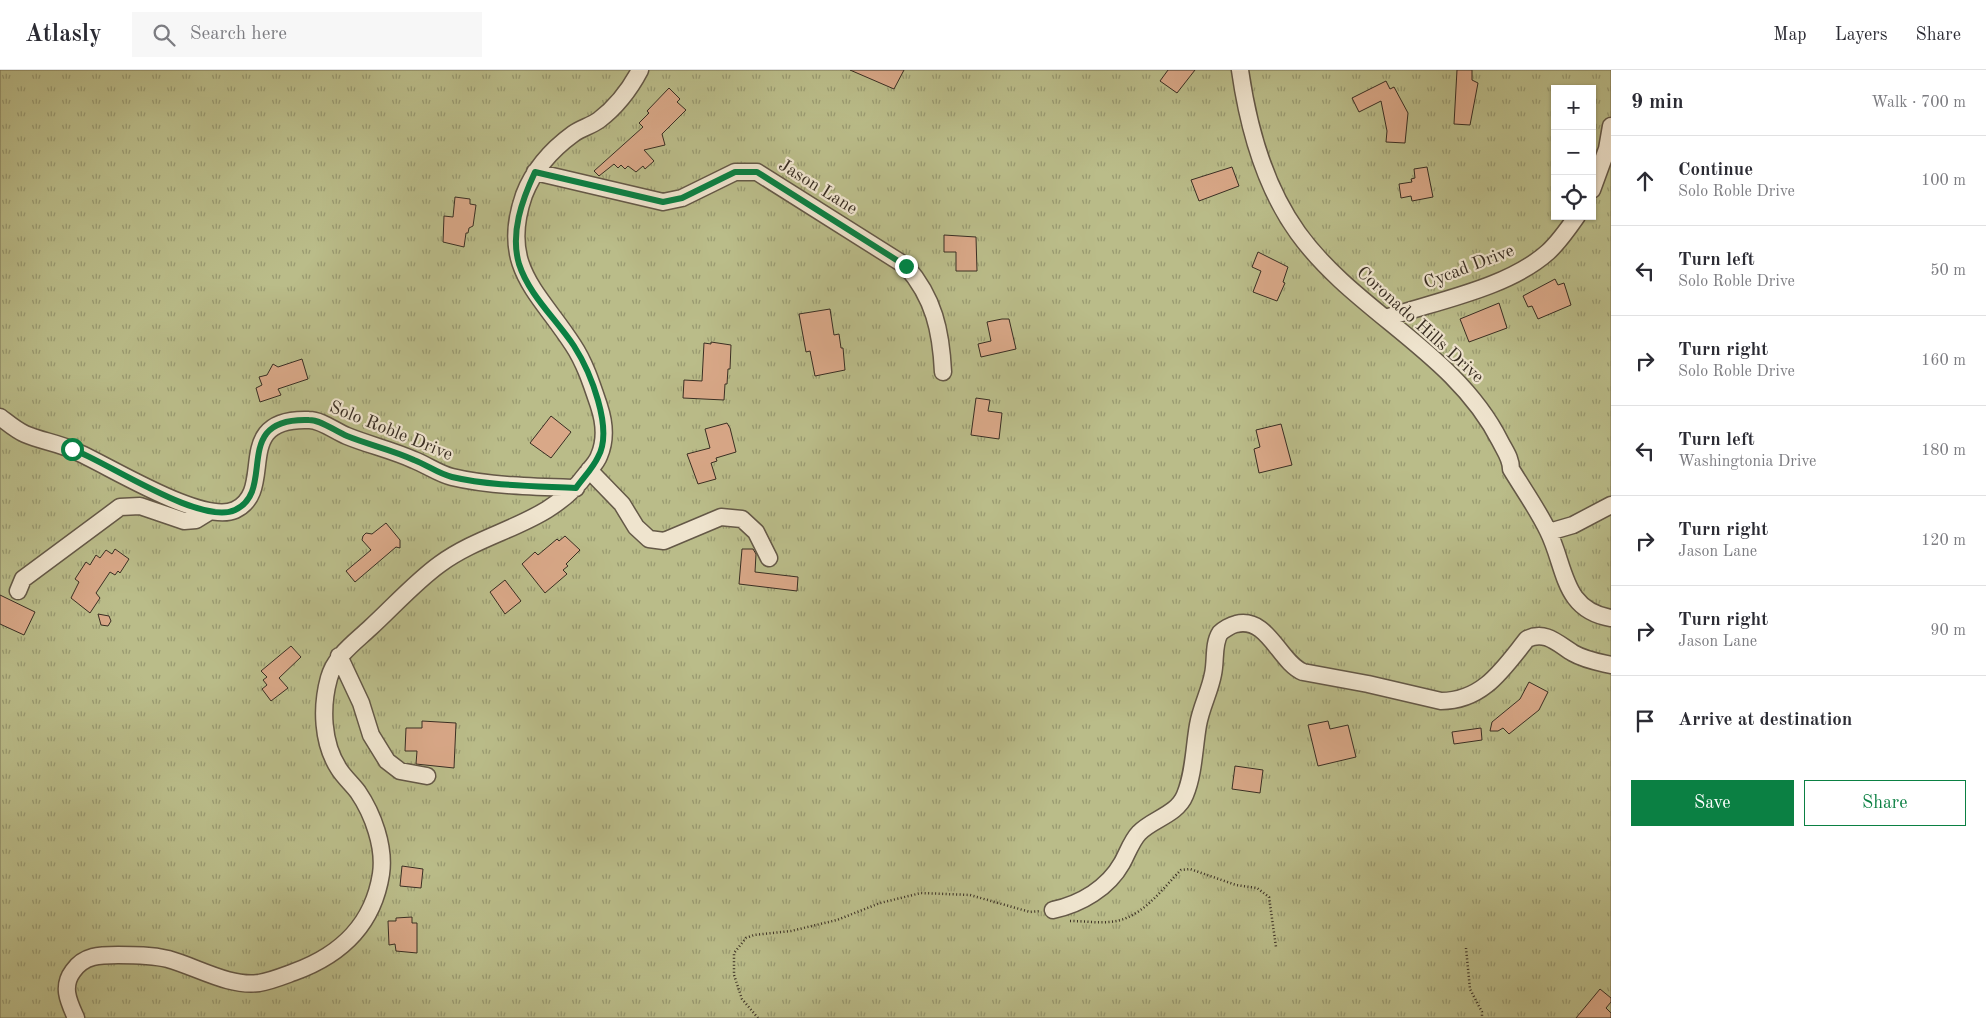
<!DOCTYPE html>
<html lang="en">
<head>
<meta charset="utf-8">
<style>
  :root { --surface:#fff; --page:#f7f7f7; --text:#2b2b33; --muted:#7c7c81; --line:#e1e1e2; --accent:#0b8043 }
  body { margin:0; font-family:"Old Standard TT",serif; background:var(--page); color:var(--text) }
  .controls { position:absolute; right:15px; top:15px; display:grid; overflow:hidden; border-radius:0px; box-shadow:0 1px 4px #0004 }
  .controls button { width:45px; height:45px; display:grid; place-items:center; padding:0; border:0; border-bottom:1px solid var(--line); background:var(--surface); color:var(--text); font:25px sans-serif }
  .stop { position:absolute; width:15px; height:15px; margin:-11px; border:4px solid #0b8043; border-radius:50%; background:#fff }
  .stop.end { background:#0b8043; border-color:#fff; box-shadow:0 1px 5px #0008 }
  .list { margin:0; padding:0; list-style:none }
  h2 { display:flex; justify-content:space-between; align-items:center; height:65px; margin:0; padding:0 20px; font-size:21px }
  h2 small { font-size:16px; font-weight:400; color:var(--muted) }
  .list li { display:grid; grid-template-columns:32px 1fr auto; gap:15px; align-items:center; box-sizing:border-box; height:90px; padding:0 20px; border-top:1px solid var(--line) }
  .list b { display:block; font-size:19px; white-space:nowrap }
  .list p { margin:0; font-size:16px; white-space:nowrap; color:var(--muted) }
  .list em { font-size:16px; font-style:normal; color:var(--muted) }
  .actions { display:flex; gap:10px; padding:15px 20px }
  .actions a { flex:1; padding:11px 0; border:1px solid var(--accent); border-radius:0px; text-align:center; font-size:18px; color:var(--accent) }
  .actions .main { background:var(--accent); color:#fff }
  .icon { flex:none; width:28px; height:28px; fill:none; stroke:currentColor; stroke-width:2; stroke-linecap:round; stroke-linejoin:round }
  .map { position:relative; flex:none; width:1611px; height:948px; overflow:hidden }
  header { display:flex; align-items:center; gap:30px; box-sizing:border-box; height:70px; padding:0 25px; background:var(--surface); border-bottom:1px solid var(--line) }
  header strong { font-size:24px }
  nav { display:flex; gap:28px; margin-inline-start:auto; font-size:18px }
  .search { width:350px; height:45px; background:var(--page); display:flex; align-items:center; gap:12px; box-sizing:border-box; padding:0 18px; border-radius:0px; color:var(--muted); font-size:19px }
  main { display:flex }
  aside { flex:1; background:var(--surface) }
  .map>svg:first-child { display:block }
</style>
</head>
<body>
<header>
<strong>Atlasly</strong>
<div class="search"><svg class="icon" aria-label="search" viewBox="0 0 24 24"><circle cx="10" cy="10" r="6"/><path d="M15 15l6 6"/></svg>Search here</div>
<nav><a>Map</a><a>Layers</a><a>Share</a></nav>
</header>
<main>
<div class="map">
<svg width="1611" height="948" viewBox="0 0 1611 948">
  <defs>
    <pattern id="grass-tufts" width="24" height="20" patternUnits="userSpaceOnUse" patternTransform="scale(1.25)"><rect width="24" height="20" fill="#babc89"/><path d="M3 7l-1-3M5 7V3M7 7l1-3M15 17l-1-3M17 17v-4M19 17l1-3" fill="none" stroke="#989970"/></pattern>
  </defs>
  <rect width="100%" height="100%" fill="#e7d6b4"/>
  <filter id="stains"><feTurbulence type="fractalNoise" baseFrequency=".004" numOctaves="4"/><feColorMatrix values="0 0 0 0 .2 0 0 0 0 .09 0 0 0 0 .02 0 0 0 .5 -.17"/></filter>
  <radialGradient id="worn" r=".72"><stop offset=".6" stop-color="#630" stop-opacity="0"/><stop offset="1" stop-color="#630" stop-opacity=".3"/></radialGradient>
  <!-- grass -->
  <path fill="url(#grass-tufts)" stroke="#7a7556" fill-rule="evenodd" d="M0 0H1611V948H0ZM1555 19H1592V146H1555Z"/>
  <!-- building -->
  <path fill="#d9a888" stroke="#392e23" d="M850 0H904L894 19Z
    M1168 0H1195L1177 23 1160 11Z
    M1457 0H1472V10L1478 13 1470 55 1454 54Z
    M1386 11 1390 19 1394 17 1408 43 1405 73 1386 72 1387 61 1381 31 1359 42 1352 28Z
    M669 18 680 29 677 32 686 40 662 64 665 75 644 80 654 91 645 99 643 96 636 102 628 96 625 99 621 95 618 98 614 94 599 106 594 101 643 57 639 53 649 43 647 41Z
    M1232 97 1239 116 1199 131 1191 110Z
    M1427 97 1433 127 1412 131 1411 126 1401 128 1399 114 1412 112 1411 109 1415 108 1414 99Z
    M455 127 470 129V134L476 135 473 156 469 158 468 163H466L464 177 443 172 444 146 453 147Z
    M944 165 976 167 977 201H956V182H944Z
    M1258 182 1288 197 1283 212 1285 213 1277 231 1253 222 1261 201 1252 197Z
    M1555 209 1558 215 1564 213 1571 235 1538 249 1532 236 1528 237 1523 226Z
    M1499 233 1507 258 1469 272 1460 249Z
    M830 239 834 265 839 264 841 278H843L845 300 815 306 810 281 806 282 799 244Z
    M1002 249H1009L1016 279 981 287 978 274 991 271 987 252Z
    M711 272 731 275 730 299H728L727 314H725L724 330 683 328 684 310 702 311 704 273 711 274Z
    M302 289 308 309 278 319 281 325 260 332 256 318 262 315 259 307 267 305 273 294 278 297Z
    M976 328 990 330 988 341 1002 343 999 369 971 365Z
    M551 346 571 362 551 388 530 373Z
    M727 353 730 358 736 382 716 388 717 391 711 393 716 409 698 414 687 384 710 378 705 359Z
    M1281 354 1292 395 1259 403 1254 379 1260 377 1256 360Z
    M386 453 400 470V478L396 477 355 512 346 501 371 480 362 470 363 466 366 463 372 464Z
    M565 466 580 480 566 494 568 496 563 500 567 504 545 523 522 494 535 482 538 485 557 469 559 471Z
    M115 479 129 489 120 503 118 501 115 505 110 502 96 523 100 528 90 543 71 528 79 512 75 509 86 492 90 495 96 485 100 488 106 480 112 484Z
    M742 479H753L756 484 755 502 798 507 797 521 739 514Z
    M505 510 521 531 505 544 490 522Z
    M0 525 35 542 24 565 0 554Z
    M98 544 109 546 111 551 108 556 101 555Z
    M291 576 301 587 279 608 288 618 271 631 262 619 267 615 263 610 267 607 261 601Z
    M1529 612 1548 622 1539 640 1509 664 1503 658 1498 661H1490L1492 652 1520 629Z
    M422 651 456 653 454 698 416 694 417 681H405L406 658H422Z
    M1328 651 1330 659 1348 655 1356 687 1318 696 1308 655Z
    M1481 658 1482 670 1454 674 1452 662Z
    M1235 696 1263 700 1260 723 1232 719Z
    M402 796 423 799 421 818 400 816Z
    M412 847V853H417V883L396 881 395 874 389 875 388 851H396V848Z
    M1600 919 1611 928V932L1606 938 1611 943V948H1576Z"/>
  <g fill="none" stroke-linecap="round" stroke-linejoin="round">
    <defs>
      <path id="minor" d="M1240 0C1248 56 1264 116 1298 163 1355 242 1455 282 1500 371 1505 381 1511 388 1511 399 1523 419 1538 440 1548 461 1566 497 1562 540 1611 548
        M535 102 663 132 682 128 735 102H757L906 196C934 228 941 261 943 302
        M1592 120 1607 79 1611 56
        M1386 248C1436 231 1508 218 1548 182 1559 172 1568 159 1577 146
        M0 347C8 353 16 360 25 364 41 371 59 373 75 381 108 395 202 455 235 440 278 420 229 347 309 350 321 350 335 361 347 366 369 375 392 380 414 390 427 395 439 404 452 407 489 416 538 417 576 418
        M589 400 622 434 636 457 649 469 664 471 721 447 742 449 756 462 769 488
        M1549 462 1573 455 1611 435
        M18 521 23 509 120 437 140 436 184 451 196 450 209 442
        M339 586 361 633 371 665 387 691 400 701 427 706
        M1053 840C1081 834 1108 818 1122 793 1127 784 1132 770 1139 763 1152 749 1177 745 1185 725 1194 703 1194 678 1198 655 1201 637 1210 621 1213 604 1216 591 1213 574 1220 563 1223 560 1231 555 1236 554 1268 546 1279 592 1303 602L1368 614 1441 631C1483 631 1503 599 1527 569 1546 560 1558 574 1573 583 1585 590 1598 592 1611 595
        M76 948C69 932 61 917 73 901 84 885 100 885 118 885 135 885 151 885 168 889 197 897 229 917 259 913 271 911 283 906 294 902 341 885 373 855 381 804 385 777 373 744 358 722 352 714 344 707 339 699 322 673 321 637 329 608 335 586 354 573 370 558 393 537 415 512 440 494 488 459 550 455 587 403 591 398 597 392 599 386 606 370 604 351 599 336 592 315 585 293 573 275 539 222 499 197 524 125 534 99 551 80 573 64 581 58 591 56 599 50 616 37 630 19 640 0"/>
    </defs>
    <!-- minor casing -->
    <use href="#minor" stroke="#645847" stroke-width="19"/>
    <!-- path -->
    <path stroke="#392e23" stroke-width="2.5" stroke-dasharray="1 2.5" stroke-linecap="butt" d="M1070 851C1083 851 1096 853 1109 852 1141 850 1160 821 1181 800L1190 799 1236 815 1257 818 1269 827 1276 877
      M1466 878 1470 919 1482 942V948
      M758 948 742 929 734 905V883L746 868 754 865 791 861 837 850 880 833 921 823 970 825 1030 842 1041 841"/>
    <!-- minor -->
    <use href="#minor" stroke="#efe4ce" stroke-width="16"/>
  </g>
  <g fill="none" stroke-linecap="round" stroke-linejoin="round">
    <!-- route -->
    <path stroke="#0b8043" stroke-width="6" d="M72 379C107 392 201 456 235 440 278 420 229 347 309 350 321 350 335 361 347 366 369 375 393 380 414 390 427 395 439 404 452 407 490 416 537 416 576 418 583 408 593 398 598 387 614 359 590 301 574 276 556 249 529 225 519 194 510 163 522 130 535 102L663 132 682 128 735 102H757L906 196"/>
  </g>
  <g text-anchor="middle" dominant-baseline="central" stroke-width="4.5" stroke-linejoin="round" paint-order="stroke">
    <!-- street labels -->
    <g font-size="18" fill="#392e23" stroke="#efe4ce">
      <text transform="translate(818 117) rotate(32)">Jason Lane</text>
      <text transform="translate(1469 197) rotate(-21)">Cycad Drive</text>
      <text transform="translate(1420 255) rotate(42)">Coronado Hills Drive</text>
      <text transform="translate(391 361) rotate(22)">Solo Roble Drive</text>
    </g>
  </g>
  <rect width="100%" height="100%" filter="url(#stains)"/>
  <rect width="100%" height="100%" fill="url(#worn)"/>
</svg>
<div class="controls">
<button>+</button>
<button>−</button>
<button><svg class="icon" aria-label="locate" viewBox="0 0 24 24"><circle cx="12" cy="12" r="6"/><path d="M12 2v4M12 18v4M2 12h4M18 12h4"/></svg></button>
</div>
<div class="stop" style="left:72px;top:379px"></div>
<div class="stop end" style="left:906px;top:196px"></div>
</div>
<aside>
<h2>9 min<small>Walk · 700 m</small></h2>
<ul class="list">
<li><svg class="icon" aria-label="ahead" viewBox="0 0 24 24"><path d="M12 20V5M6 11l6-6 6 6"/></svg><div><b>Continue</b><p>Solo Roble Drive</p></div><em>100 m</em></li>
<li><svg class="icon" aria-label="left" viewBox="0 0 24 24"><path d="M17 20v-9H6M10 6l-5 5 5 5"/></svg><div><b>Turn left</b><p>Solo Roble Drive</p></div><em>50 m</em></li>
<li><svg class="icon" aria-label="right" viewBox="0 0 24 24"><path d="M7 20v-9h11M14 6l5 5-5 5"/></svg><div><b>Turn right</b><p>Solo Roble Drive</p></div><em>160 m</em></li>
<li><svg class="icon" aria-label="left" viewBox="0 0 24 24"><path d="M17 20v-9H6M10 6l-5 5 5 5"/></svg><div><b>Turn left</b><p>Washingtonia Drive</p></div><em>180 m</em></li>
<li><svg class="icon" aria-label="right" viewBox="0 0 24 24"><path d="M7 20v-9h11M14 6l5 5-5 5"/></svg><div><b>Turn right</b><p>Jason Lane</p></div><em>120 m</em></li>
<li><svg class="icon" aria-label="right" viewBox="0 0 24 24"><path d="M7 20v-9h11M14 6l5 5-5 5"/></svg><div><b>Turn right</b><p>Jason Lane</p></div><em>90 m</em></li>
<li><svg class="icon" aria-label="arrive" viewBox="0 0 24 24"><path d="M6 21V4h12l-3 4 3 4H6"/></svg><div><b>Arrive at destination</b></div></li>
</ul>
<div class="actions"><a class="main">Save</a><a>Share</a></div>
</aside>
</main>
</body>
</html>
